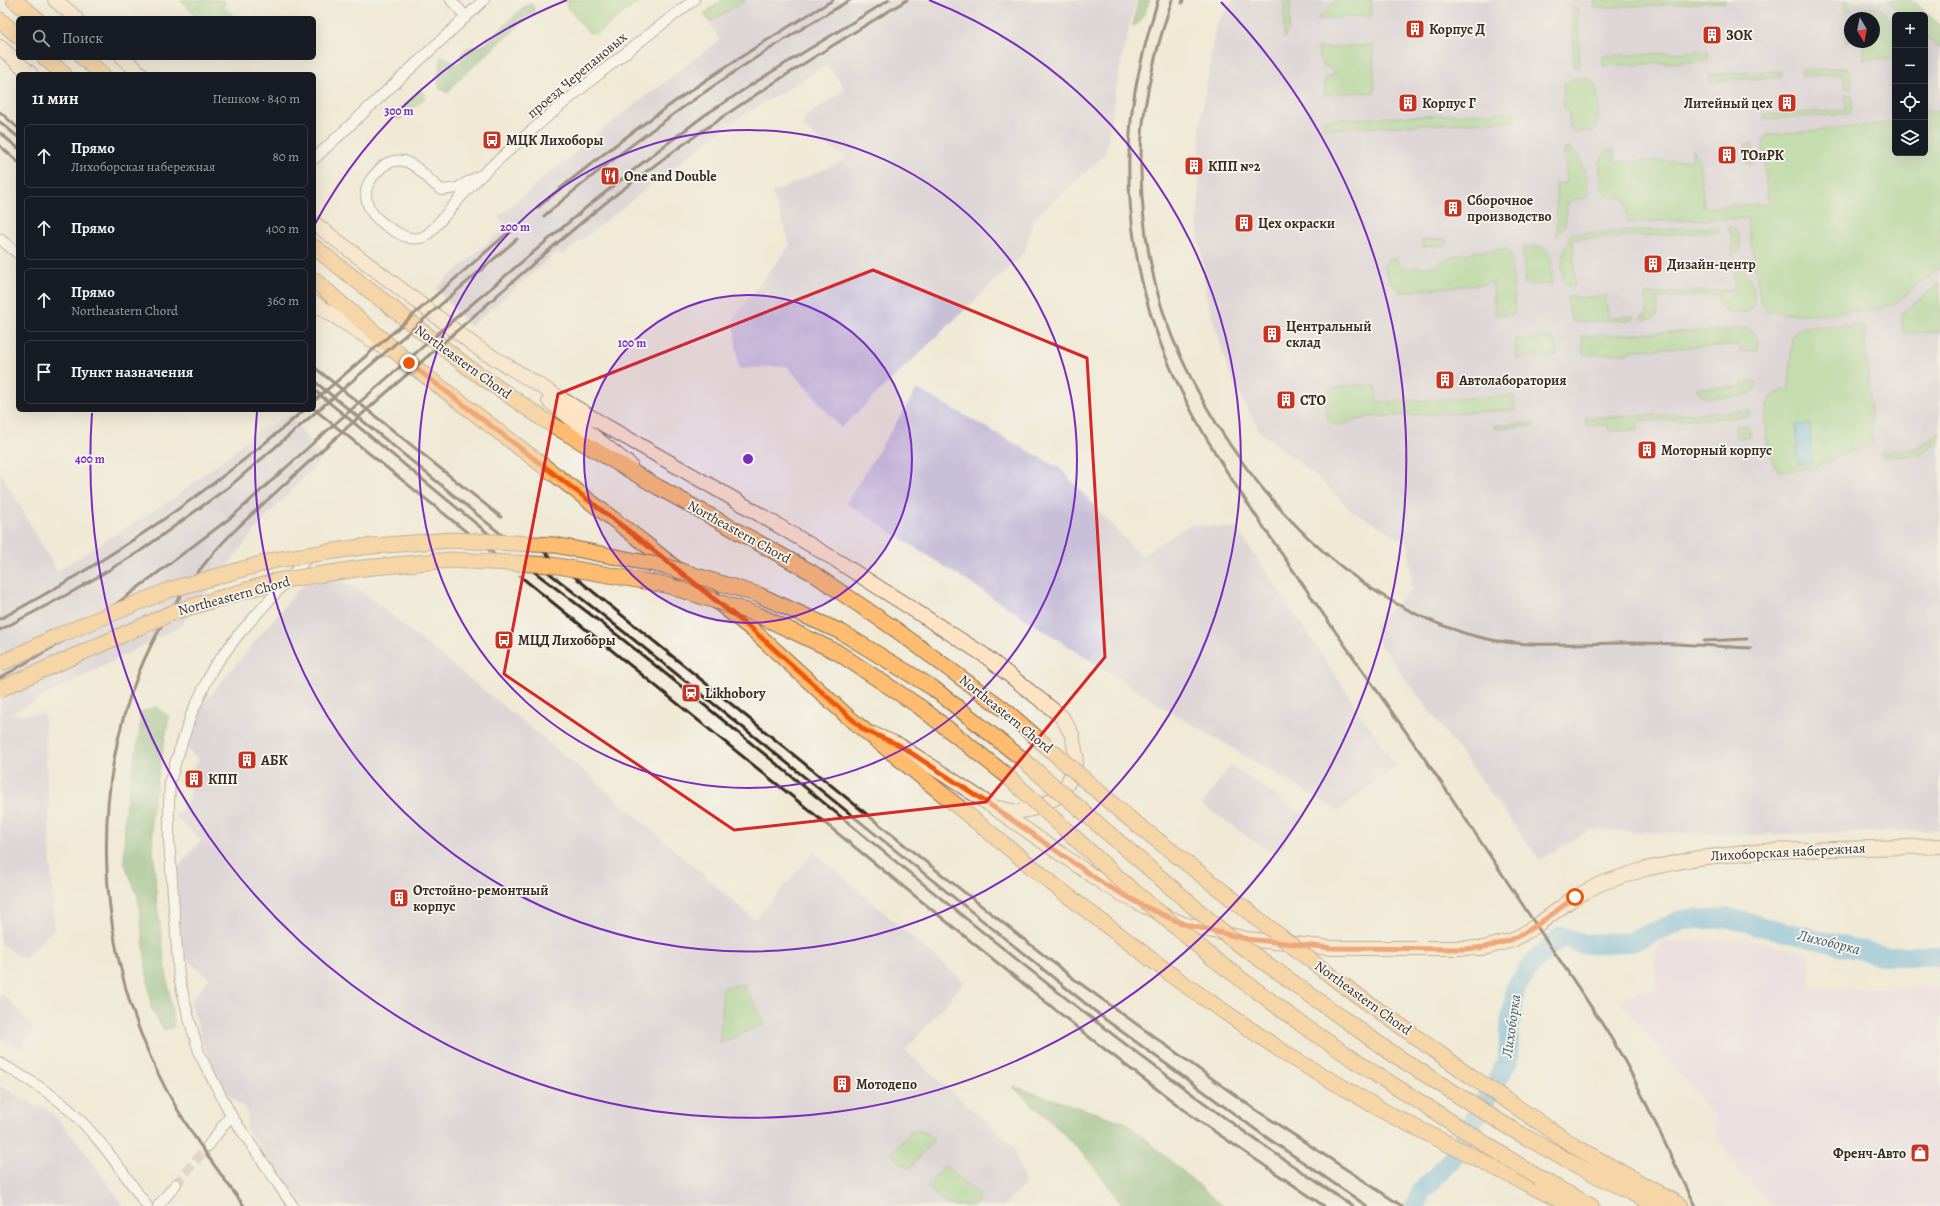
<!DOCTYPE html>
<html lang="ru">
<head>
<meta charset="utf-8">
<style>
  :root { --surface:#171b24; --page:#242831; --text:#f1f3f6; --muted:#9ea1a6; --line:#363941 }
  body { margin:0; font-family:Alegreya,serif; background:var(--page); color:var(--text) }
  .controls { position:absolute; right:12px; top:12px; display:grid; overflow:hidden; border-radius:6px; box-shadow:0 4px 16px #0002 }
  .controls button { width:36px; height:36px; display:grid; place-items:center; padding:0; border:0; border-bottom:1px solid var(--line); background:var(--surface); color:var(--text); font:20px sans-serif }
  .compass { position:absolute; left:1844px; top:12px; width:36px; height:36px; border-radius:50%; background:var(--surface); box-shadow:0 4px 16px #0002; rotate:170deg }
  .stop { position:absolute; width:12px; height:12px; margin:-9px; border:3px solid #ea580c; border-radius:50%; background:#fff }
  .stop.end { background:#ea580c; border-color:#fff; box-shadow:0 1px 4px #0008 }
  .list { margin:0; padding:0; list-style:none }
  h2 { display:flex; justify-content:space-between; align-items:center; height:52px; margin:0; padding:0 16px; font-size:17px }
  h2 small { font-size:13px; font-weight:400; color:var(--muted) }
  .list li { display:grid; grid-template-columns:26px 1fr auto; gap:12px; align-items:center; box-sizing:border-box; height:64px; margin:0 8px 8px; padding:0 8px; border:1px solid var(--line); border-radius:6px }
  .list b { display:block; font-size:15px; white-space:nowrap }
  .list p { margin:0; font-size:13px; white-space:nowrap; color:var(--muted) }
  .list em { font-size:13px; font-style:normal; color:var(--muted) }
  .icon { flex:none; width:22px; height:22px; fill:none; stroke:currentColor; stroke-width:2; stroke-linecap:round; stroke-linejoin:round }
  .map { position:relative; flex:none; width:1940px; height:1206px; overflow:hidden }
  .search { position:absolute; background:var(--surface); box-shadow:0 4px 16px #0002; left:16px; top:16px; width:300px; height:44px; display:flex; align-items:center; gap:10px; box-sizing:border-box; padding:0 14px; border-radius:6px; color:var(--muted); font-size:15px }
  .panel { position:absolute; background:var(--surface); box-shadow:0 4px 16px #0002; left:16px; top:72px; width:300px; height:340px; border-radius:6px }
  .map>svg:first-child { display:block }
</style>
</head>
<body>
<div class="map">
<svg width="1940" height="1206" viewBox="0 0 1940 1206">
  <rect width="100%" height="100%" fill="#f6f6f2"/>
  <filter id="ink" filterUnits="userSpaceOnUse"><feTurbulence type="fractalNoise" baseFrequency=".025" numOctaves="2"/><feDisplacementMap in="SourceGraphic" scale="8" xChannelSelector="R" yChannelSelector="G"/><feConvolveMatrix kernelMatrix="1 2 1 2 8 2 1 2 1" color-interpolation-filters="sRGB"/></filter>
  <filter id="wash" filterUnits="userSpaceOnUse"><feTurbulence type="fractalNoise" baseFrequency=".012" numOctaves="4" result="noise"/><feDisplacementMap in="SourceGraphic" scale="16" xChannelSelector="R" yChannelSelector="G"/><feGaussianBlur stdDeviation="0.9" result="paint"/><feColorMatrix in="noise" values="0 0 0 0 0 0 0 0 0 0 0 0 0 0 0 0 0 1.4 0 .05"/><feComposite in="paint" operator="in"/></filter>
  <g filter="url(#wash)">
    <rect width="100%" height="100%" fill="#f0e9d5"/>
    <!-- built -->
    <path fill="#e7d2ef" d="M1751 940 1809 954 1810 990 1940 988V1206H1774L1743 1175 1716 1134V1118L1620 1001 1638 992 1658 990 1654 957 1661 943Z"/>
    <!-- industrial -->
    <path fill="#c8bfd8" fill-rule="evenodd" d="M747 0H1136L1122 57 1105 155 1033 219 1025 252 841 428 787 366 739 369 733 319 790 245 772 193 847 159 804 128V118L845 89 827 65 732 122 562 255 558 251 470 327 436 288 506 227 498 217 591 138 720 40 709 22Z
      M1233 0H1911L1940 25V830L1741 835 1590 830 1540 860 1379 643 1374 625 1412 589 1409 544 1350 509 1317 477 1264 435 1258 429 1229 373 1207 299 1198 230 1200 126 1216 25ZM1895 15H1925V153H1895ZM1850 18H1874V42H1850Z
      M917 389 1061 469 1140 556 1191 524 1237 529 1396 766 1339 811 1161 706 846 503Z
      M290 416 323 457 261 523 180 626 10 714H44L54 929 24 959 0 943V471L57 571 174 498 228 456 259 429Z
      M336 577 362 592 584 771 755 920 814 852 964 982 905 1051 1013 1145 1025 1184 1004 1206H305L246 1129 248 1111 221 1088 205 1048 190 1002 209 978 182 955 176 871 201 840 175 817 192 796 189 793 191 790 181 782 199 760 184 747 200 708 297 591 308 583Z
      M1230 765 1304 815 1276 856 1202 805Z
      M0 994 7 998 35 1028 23 1049 0 1038Z
      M0 1086 38 1107 43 1106 52 1113 83 1148 123 1206H0Z"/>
    <!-- green -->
    <path fill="#90cc81" stroke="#667b50" d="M181 0H223L226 3 223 6 236 18H198Z
      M567 0H640L597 34 588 32 567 7Z
      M722 0H747L709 22 704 14Z
      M1284 0H1291L1289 28 1284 39Z
      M1337 0H1371V16L1317 19Z
      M1594 0H1725V2L1594 8Z
      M1844 0H1849L1852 11 1845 12Z
      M1887 0H1911L1940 25V49L1925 36V15H1903Z
      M1877 6 1895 24V59H1864V42H1874V18H1863V9Z
      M1572 9H1577L1580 67H1574Z
      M1850 25V39L1846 44 1845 26Z
      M1373 45 1375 92 1324 94 1325 77 1334 75V69C1321 67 1319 61 1318 48Z
      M1708 51V61L1603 66V56Z
      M1845 68C1852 72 1851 80 1851 87L1845 88 1844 74 1802 76 1801 70Z
      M1781 71 1782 77 1709 81V75Z
      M1574 79C1579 79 1589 77 1593 81 1600 87 1600 124 1594 131L1576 133 1570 127 1569 111 1563 107 1564 83Z
      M420 90 426 97 401 119H397L393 115Z
      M1845 95H1852V109L1848 114 1765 119 1763 115 1846 110Z
      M1925 111H1940V268L1895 303 1881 309C1863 311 1783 317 1770 312 1765 310 1764 307 1761 303L1747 218 1628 222 1625 198 1606 196 1602 187 1599 162 1607 150H1614L1615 162 1692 160 1693 149 1699 160 1704 208 1768 203 1763 141 1767 135 1895 123V153H1925Z
      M1514 112V121L1324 129 1323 120Z
      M1752 143 1753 164H1747L1746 144Z
      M1568 149C1584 153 1587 182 1589 196 1584 201 1574 197 1568 203L1565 224 1557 237 1556 184 1567 183 1564 151Z
      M1728 226C1740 227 1741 241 1740 250L1733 257 1731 232H1729Z
      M1719 227V232L1573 239 1575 286H1567C1558 277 1563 243 1572 234Z
      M1446 239V245L1422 247V240Z
      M1540 246C1555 251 1551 271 1552 284L1525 285 1523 248Z
      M1502 249H1507L1511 255 1515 315H1495L1493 283 1402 292C1392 288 1387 276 1384 266L1388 260 1397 258 1401 268 1437 266C1446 253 1486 251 1502 249Z
      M1743 271C1754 279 1759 301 1749 311 1732 316 1720 314 1717 295L1658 298 1657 316 1651 319 1641 320V316H1647L1646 294 1734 290 1733 272Z
      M1940 283V332L1904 333 1901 318 1902 313Z
      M1575 295 1576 298 1606 296 1608 317 1634 316V320L1574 322 1571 320 1567 299 1568 297Z
      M1857 325 1863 326 1864 329 1873 443 1870 447 1847 452 1811 469 1779 471C1767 464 1762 413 1769 401 1773 393 1782 391 1789 388L1792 337 1797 330 1804 327Z
      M1747 329C1758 333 1758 340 1758 351H1740V345L1632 350 1631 353 1583 355 1582 336Z
      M1552 338 1553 341H1556V356L1516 358 1515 339Z
      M1742 382H1757C1756 390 1752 394 1745 396L1706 398 1697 391V388L1742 387Z
      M1358 385 1376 386 1377 402 1514 396 1515 410 1368 417 1340 425 1333 424 1328 420 1327 415 1325 396 1327 391 1332 388Z
      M1749 411V417L1638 421V430L1609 431 1608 425 1586 426V418Z
      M1534 423V426L1494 428V425Z
      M1749 425 1750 437 1736 438V426Z
      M1940 432V440L1920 455 1881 457V453L1917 448Z
      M744 984 765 1024 719 1043 722 1013V988Z
      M918 1131 926 1133 934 1140 909 1169 891 1154 910 1132Z
      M945 1165 981 1197 973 1206H949L927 1187Z"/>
    <!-- forest -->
    <path fill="#74b06f" stroke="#586d46" d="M1138 0H1150L1140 22 1133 26Z
      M531 4 534 7V12L455 83 448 93 440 89C436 77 440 70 441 57 450 58 452 63 459 64L462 53 469 47H478L485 44 525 6Z
      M157 707 169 717 151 815 157 905 174 1027 164 1030 151 1008 138 897 124 862 125 809 140 730V712Z
      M1012 1086 1127 1123 1223 1206H1122C1092 1157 1054 1124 1012 1086Z"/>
    <!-- water -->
    <path fill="#65b4df" stroke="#506f7e" d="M1810 424 1812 463 1798 464 1796 425Z"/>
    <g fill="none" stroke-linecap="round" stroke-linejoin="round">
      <!-- river -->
      <path stroke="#65b4df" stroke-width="20" d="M1415 1206 1421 1192 1451 1160 1508 1061 1509 1031 1516 987 1532 964 1561 936 1582 944 1630 942 1682 920 1728 918 1885 956H1940"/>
    </g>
  </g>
  <g filter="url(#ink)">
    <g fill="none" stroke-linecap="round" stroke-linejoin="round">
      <!-- street-tunnel -->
      <path stroke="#ccc3b0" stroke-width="10" stroke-dasharray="10 5" stroke-linecap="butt" d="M176 1184 208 1146"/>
      <defs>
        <path id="street" d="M451 0 466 17
          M314 159 484 0
          M481 175 457 188 442 190C430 183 421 168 409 163 400 158 388 161 381 168 374 175 366 183 366 193 366 199 368 206 371 211 378 222 406 242 419 238 422 238 425 236 428 234 447 215 463 192 483 174 550 112 621 55 694 0
          M0 239 18 254
          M0 1063C22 1076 44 1088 64 1105 97 1133 122 1171 147 1206
          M208 1146 231 1115
          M158 1206 176 1184
          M293 1206 231 1115 200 1055 188 1015 179 977 169 840V804L170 781 176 761 191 715 213 668 239 634 309 556"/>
        <path id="secondary" d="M55 0 76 18
          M0 47 31 74
          M123 58 141 74
          M314 223 486 354
          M314 303 386 349
          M478 348 606 426 732 498 839 562 984 655 1062 717 1072 735 1076 755 1075 765 1068 783 1055 798 1037 808 1017 812 999 808
          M549 401 630 465
          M873 734 899 745 989 804 1104 884 1144 906 1183 924 1247 939 1332 948H1484L1513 940 1536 926 1575 897 1602 883 1645 869 1698 858 1764 851 1940 846"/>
        <path id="primary" d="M14 0 36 18
          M0 20 18 36
          M45 58 64 74
          M83 58 102 74
          M314 247 469 368 546 421 658 487 811 572 895 629
          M314 280 409 363 643 542 754 631 847 716 1059 889 1181 982 1289 1056 1387 1113 1571 1206
          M1576 1147 1681 1206
          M1568 1161 1658 1206
          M1539 1178 1591 1206"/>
      </defs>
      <!-- street casing -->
      <use href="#street" stroke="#7a6d5e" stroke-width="12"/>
      <!-- secondary casing -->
      <use href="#secondary" stroke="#7a6d5e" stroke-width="16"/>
      <!-- primary casing -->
      <use href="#primary" stroke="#7a6d5e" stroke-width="17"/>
      <!-- street -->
      <use href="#street" stroke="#fff" stroke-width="10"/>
      <!-- secondary -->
      <use href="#secondary" stroke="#fee4c5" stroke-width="14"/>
      <!-- primary -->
      <use href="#primary" stroke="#fdbc6f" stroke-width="15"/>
      <!-- rail -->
      <path stroke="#3b2a1e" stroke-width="3" d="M1158 0C1146 39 1135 79 1131 120 1123 203 1137 293 1171 369 1200 436 1243 497 1284 557 1338 637 1395 715 1449 794 1482 843 1515 893 1548 943 1574 981 1600 1018 1623 1058 1649 1106 1670 1157 1696 1206
        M1172 0C1154 55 1139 114 1141 172 1142 227 1152 288 1173 339 1226 465 1330 591 1464 633 1519 651 1577 642 1633 643 1672 643 1712 646 1751 648
        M1182 3 1183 0
        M0 112 18 128
        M0 122 18 137
        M0 133 18 148
        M0 146 18 162
        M537 208C629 130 729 61 833 0
        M544 216C640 134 741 63 850 0
        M314 367 501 517
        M314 381 507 539
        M314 390 502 545
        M314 401 510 231
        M314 409 494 554
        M543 551 907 847 1074 979 1253 1108 1402 1206
        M534 561 643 647 1106 1020 1263 1135 1367 1206
        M528 567C566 596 604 624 641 654 875 841 1101 1041 1353 1206
        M520 576 1094 1041 1196 1119 1324 1206
        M0 619C109 561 211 491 304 410
        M0 630 72 592 139 552 230 486 517 239
        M1704 641 1747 639
        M0 678 82 630 234 515 312 444 459 315 588 206 660 149 705 115 765 76 889 0
        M244 1206C207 1156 170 1106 147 1049 98 932 91 791 139 672 155 632 179 595 206 562 226 537 250 516 274 494 327 445 381 397 436 349 495 298 552 245 613 197 706 124 806 61 907 0"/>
      <defs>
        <path id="primary-bridge" d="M895 629 1006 711 1125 815 1336 980 1472 1077 1576 1147
          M0 664 57 636 169 590 275 560 361 547 451 540 555 545 668 567 759 595 841 632 933 688 1021 758 1229 937 1390 1052 1505 1125 1568 1161
          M0 689 174 612 277 581 363 568 450 560 552 565 666 585 756 614 837 652 920 707 1006 775 1124 883 1214 959 1304 1026 1374 1073 1539 1178"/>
      </defs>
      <!-- primary-bridge casing -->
      <use href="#primary-bridge" stroke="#7a6d5e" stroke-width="17" stroke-linecap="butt"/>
      <!-- primary-bridge -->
      <use href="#primary-bridge" stroke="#fdbc6f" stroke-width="15"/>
    </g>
  </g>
  <g fill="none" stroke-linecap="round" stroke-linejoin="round" filter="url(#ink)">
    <!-- route -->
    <path stroke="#ea580c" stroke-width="5" d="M409 363 643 542 754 631 864 730 899 745 989 804 1104 884 1144 906 1183 924 1247 939 1332 948 1465 949C1515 947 1537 925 1575 897"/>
  </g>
  <!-- marked area -->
  <path d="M0 0H1940V1206H0ZM873 270 1087 358 1105 657 986 802 734 830 504 674 558 394Z" fill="#f0e9d5" fill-opacity=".55" fill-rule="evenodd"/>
  <path fill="none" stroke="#d62828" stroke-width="3" stroke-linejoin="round" d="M873 270 1087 358 1105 657 986 802 734 830 504 674 558 394Z"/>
  <!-- distance rings -->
  <circle cx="748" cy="459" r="164" fill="#7b2cbf" fill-opacity=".12"/>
  <g fill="none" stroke="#7b2cbf" stroke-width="2">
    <circle cx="748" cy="459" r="164"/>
    <circle cx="748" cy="459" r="329"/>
    <path d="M315 224A493 493 0 0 1 567 0M929 0A493 493 0 1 1 257 412"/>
    <path d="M1221 2A658 658 0 1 1 92 413"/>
  </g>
  <!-- icons -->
  <defs>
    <symbol id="building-square" viewBox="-11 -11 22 22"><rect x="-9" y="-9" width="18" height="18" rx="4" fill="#c8321e" stroke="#f6f6f2"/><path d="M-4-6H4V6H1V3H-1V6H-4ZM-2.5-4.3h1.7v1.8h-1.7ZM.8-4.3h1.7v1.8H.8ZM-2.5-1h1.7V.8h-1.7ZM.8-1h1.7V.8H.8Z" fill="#fff"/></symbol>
    <symbol id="bus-square" viewBox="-11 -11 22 22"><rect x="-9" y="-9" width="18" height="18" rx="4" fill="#c8321e" stroke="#f6f6f2"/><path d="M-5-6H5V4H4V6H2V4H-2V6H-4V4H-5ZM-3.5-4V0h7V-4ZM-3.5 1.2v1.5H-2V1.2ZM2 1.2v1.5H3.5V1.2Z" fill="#fff"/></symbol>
    <symbol id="restaurant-square" viewBox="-11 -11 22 22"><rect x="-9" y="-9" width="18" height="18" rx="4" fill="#c8321e" stroke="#f6f6f2"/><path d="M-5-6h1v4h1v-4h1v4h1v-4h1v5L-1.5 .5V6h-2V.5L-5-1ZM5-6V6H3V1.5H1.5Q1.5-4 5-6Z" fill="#fff"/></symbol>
    <symbol id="station-square" viewBox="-11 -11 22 22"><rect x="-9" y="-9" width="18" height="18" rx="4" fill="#c8321e" stroke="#f6f6f2"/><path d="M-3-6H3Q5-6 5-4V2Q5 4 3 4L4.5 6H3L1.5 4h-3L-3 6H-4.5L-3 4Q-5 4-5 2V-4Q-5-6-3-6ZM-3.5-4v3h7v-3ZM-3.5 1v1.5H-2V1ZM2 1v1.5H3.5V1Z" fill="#fff"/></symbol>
    <symbol id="shop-square" viewBox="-11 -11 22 22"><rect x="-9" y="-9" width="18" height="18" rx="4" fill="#c8321e" stroke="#f6f6f2"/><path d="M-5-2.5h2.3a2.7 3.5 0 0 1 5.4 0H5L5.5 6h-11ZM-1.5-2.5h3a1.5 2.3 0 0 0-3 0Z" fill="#fff"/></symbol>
  </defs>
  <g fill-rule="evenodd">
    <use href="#building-square" x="1404" y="18" width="22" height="22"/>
    <use href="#building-square" x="1701" y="24" width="22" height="22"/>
    <use href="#building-square" x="1397" y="92" width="22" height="22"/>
    <use href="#building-square" x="1776" y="92" width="22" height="22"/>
    <use href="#bus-square" x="481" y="129" width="22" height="22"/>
    <use href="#building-square" x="1716" y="144" width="22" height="22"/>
    <use href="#building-square" x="1183" y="155" width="22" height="22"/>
    <use href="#restaurant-square" x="599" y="165" width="22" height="22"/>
    <use href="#building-square" x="1442" y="197" width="22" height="22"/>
    <use href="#building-square" x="1233" y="212" width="22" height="22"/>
    <use href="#building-square" x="1642" y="253" width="22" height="22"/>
    <use href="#building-square" x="1261" y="323" width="22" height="22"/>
    <use href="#building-square" x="1434" y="369" width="22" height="22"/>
    <use href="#building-square" x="1275" y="389" width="22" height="22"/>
    <use href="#building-square" x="1636" y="439" width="22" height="22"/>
    <use href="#bus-square" x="493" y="629" width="22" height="22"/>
    <use href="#station-square" x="680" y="682" width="22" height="22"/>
    <use href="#building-square" x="236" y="749" width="22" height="22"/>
    <use href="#building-square" x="183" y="768" width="22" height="22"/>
    <use href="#building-square" x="388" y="887" width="22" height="22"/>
    <use href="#building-square" x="831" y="1073" width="22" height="22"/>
    <use href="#shop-square" x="1909" y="1142" width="22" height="22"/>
  </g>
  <g text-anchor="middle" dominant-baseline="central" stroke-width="3.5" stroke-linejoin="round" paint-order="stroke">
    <!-- poi labels -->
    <g font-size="14" font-weight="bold" fill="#3b2a1e" stroke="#f6f6f2" text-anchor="start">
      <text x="1429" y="29">Корпус Д</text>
      <text x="1726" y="35">ЗОК</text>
      <text x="1422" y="103">Корпус Г</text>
      <text x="1773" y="103" text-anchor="end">Литейный цех</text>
      <text x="506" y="140">МЦК Лихоборы</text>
      <text x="1741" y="155">ТОиРК</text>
      <text x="1208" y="166">КПП №2</text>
      <text x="624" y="176">One and Double</text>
      <text x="1467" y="200">Сборочное<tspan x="1467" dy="16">производство</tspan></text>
      <text x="1258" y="223">Цех окраски</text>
      <text x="1667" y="264">Дизайн-центр</text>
      <text x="1286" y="326">Центральный<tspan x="1286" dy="16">склад</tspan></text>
      <text x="1459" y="380">Автолаборатория</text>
      <text x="1300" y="400">СТО</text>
      <text x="1661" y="450">Моторный корпус</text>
      <text x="518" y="640">МЦД Лихоборы</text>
      <text x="705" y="693">Likhobory</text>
      <text x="261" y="760">АБК</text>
      <text x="208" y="779">КПП</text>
      <text x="413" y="890">Отстойно-ремонтный<tspan x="413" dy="16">корпус</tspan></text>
      <text x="856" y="1084">Мотодепо</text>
      <text x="1906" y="1153" text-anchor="end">Френч-Авто</text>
    </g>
    <!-- street labels -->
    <g font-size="14" fill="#3b2a1e" stroke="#f6f6f2">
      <text transform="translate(577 75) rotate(-40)">проезд Черепановых</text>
      <text transform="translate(463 362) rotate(36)">Northeastern Chord</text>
      <text transform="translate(739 532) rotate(29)">Northeastern Chord</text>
      <text transform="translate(234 596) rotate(-15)">Northeastern Chord</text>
      <text transform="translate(1006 714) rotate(39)">Northeastern Chord</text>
      <text transform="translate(1788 852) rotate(-3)">Лихоборская набережная</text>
      <text transform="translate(1363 998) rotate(36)">Northeastern Chord</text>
    </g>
    <!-- water labels -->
    <g font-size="15" font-style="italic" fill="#4a5a62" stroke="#f6f6f2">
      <text transform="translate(1829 942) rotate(14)">Лихоборка</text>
      <text transform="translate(1511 1026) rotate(-82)">Лихоборка</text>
    </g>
  </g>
  <circle cx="748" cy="459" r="6" fill="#7b2cbf" stroke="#f6f6f2" stroke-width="2"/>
  <g font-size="12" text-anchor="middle" font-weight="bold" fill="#7b2cbf" stroke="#f6f6f2" stroke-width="3.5" stroke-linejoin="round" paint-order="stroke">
    <text x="399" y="115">300 m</text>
    <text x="515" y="231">200 m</text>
    <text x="632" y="347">100 m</text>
    <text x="90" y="463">400 m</text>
  </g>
</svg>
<div class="controls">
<button>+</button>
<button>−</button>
<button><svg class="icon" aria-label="locate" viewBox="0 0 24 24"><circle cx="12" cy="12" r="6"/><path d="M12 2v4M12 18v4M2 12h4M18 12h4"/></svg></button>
<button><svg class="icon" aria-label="layers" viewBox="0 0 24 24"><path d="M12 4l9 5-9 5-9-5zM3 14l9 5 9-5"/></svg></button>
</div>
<svg class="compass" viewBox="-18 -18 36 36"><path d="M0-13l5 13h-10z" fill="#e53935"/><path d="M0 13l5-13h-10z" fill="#9ea1a6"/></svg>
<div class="stop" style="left:1575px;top:897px"></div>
<div class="stop end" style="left:409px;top:363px"></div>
<div class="search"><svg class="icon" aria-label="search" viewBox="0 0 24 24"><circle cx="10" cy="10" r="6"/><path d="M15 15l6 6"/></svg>Поиск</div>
<section class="panel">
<h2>11 мин<small>Пешком · 840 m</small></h2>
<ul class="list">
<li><svg class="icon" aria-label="ahead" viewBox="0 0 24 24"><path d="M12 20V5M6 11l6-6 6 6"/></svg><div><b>Прямо</b><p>Лихоборская набережная</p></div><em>80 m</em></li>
<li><svg class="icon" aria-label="ahead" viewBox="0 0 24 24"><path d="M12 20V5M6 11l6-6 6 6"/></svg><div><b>Прямо</b></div><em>400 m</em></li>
<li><svg class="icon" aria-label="ahead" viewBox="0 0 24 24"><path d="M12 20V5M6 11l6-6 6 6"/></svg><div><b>Прямо</b><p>Northeastern Chord</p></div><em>360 m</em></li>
<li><svg class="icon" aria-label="arrive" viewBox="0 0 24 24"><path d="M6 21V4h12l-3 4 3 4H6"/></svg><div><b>Пункт назначения</b></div></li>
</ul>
</section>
</div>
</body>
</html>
